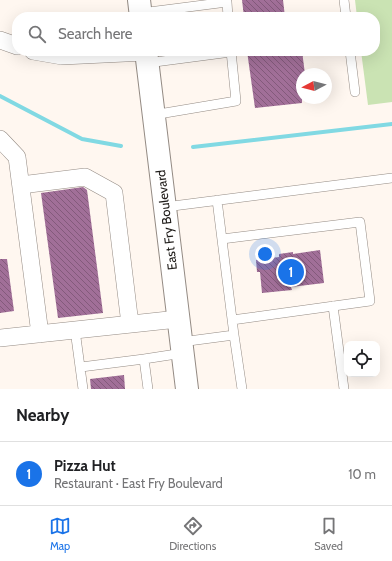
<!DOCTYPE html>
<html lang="en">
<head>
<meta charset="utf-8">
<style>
  :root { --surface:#fff; --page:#f6f6f6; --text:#202124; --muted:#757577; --line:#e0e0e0; --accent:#1a73e8 }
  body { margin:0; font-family:Cabin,sans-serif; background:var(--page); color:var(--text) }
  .controls { position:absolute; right:12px; bottom:12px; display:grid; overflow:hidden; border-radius:8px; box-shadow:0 4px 16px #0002 }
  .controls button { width:36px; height:36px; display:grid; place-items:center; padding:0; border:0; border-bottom:1px solid var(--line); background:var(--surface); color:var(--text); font:20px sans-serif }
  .compass { position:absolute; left:296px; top:68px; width:36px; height:36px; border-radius:50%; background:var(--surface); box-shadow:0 4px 16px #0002; rotate:263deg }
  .you { position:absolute; left:265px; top:254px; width:14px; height:14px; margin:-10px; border:3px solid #fff; border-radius:50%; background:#1a73e8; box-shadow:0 0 0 6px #1a73e833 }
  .badge { display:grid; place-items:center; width:26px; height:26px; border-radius:50%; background:var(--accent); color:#fff; font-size:13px; font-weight:700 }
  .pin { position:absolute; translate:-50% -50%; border:2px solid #fff; box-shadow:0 1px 4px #0006 }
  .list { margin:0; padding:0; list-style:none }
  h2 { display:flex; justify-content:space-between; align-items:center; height:52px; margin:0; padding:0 16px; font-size:17px }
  h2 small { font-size:13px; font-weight:400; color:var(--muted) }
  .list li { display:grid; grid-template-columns:26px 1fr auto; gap:12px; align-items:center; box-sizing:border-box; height:64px; padding:0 16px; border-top:1px solid var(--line) }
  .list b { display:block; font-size:15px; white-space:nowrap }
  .list p { margin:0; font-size:13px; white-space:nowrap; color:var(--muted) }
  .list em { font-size:13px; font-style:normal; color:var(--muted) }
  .icon { flex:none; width:22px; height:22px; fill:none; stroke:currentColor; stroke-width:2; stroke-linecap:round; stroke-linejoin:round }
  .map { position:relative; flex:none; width:392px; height:389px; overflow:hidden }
  .search { position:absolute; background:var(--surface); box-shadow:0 4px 16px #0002; left:12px; right:12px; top:12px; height:44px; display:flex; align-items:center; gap:10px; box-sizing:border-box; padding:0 14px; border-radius:16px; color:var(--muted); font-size:15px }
  .sheet { height:116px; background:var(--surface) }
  nav { display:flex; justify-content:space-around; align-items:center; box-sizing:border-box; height:56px; border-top:1px solid var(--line); background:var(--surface); font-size:11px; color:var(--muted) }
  nav a { display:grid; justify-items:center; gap:2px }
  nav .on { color:var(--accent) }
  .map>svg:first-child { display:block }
</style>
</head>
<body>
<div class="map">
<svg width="392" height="389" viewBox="0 0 392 389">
  <defs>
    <pattern id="building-back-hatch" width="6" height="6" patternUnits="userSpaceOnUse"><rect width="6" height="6" fill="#a16f98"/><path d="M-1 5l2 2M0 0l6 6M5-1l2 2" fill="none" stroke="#835a7b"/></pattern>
  </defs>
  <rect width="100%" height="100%" fill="#fff7f0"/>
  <!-- grass -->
  <path fill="#cae3b3" d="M355 0H392V102L368 105 361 51H375V17H357Z"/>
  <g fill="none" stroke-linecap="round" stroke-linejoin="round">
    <!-- stream -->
    <path stroke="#81d9e3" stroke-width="4" d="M0 96 82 139 121 146
      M193 147 392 124"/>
  </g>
  <!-- building -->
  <path fill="url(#building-back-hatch)" d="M242 0H283L285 17H244Z
    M247 51H302L305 74H302V103L255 108Z
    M83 187 87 190 103 313 58 318 41 193Z
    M320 250 324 283 291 287 292 290 262 293 260 272H257L256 260 279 257V254L293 252V254Z
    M0 259H7L14 311 0 313Z
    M124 375 125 389H91L90 379Z"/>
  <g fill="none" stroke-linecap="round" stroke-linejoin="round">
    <defs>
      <path id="lane" d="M344 0 346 17
        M141 13 227 2 228 17
        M350 51 355 92
        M147 63 231 52
        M153 115 236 101 231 51
        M217 200 234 335
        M165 207 392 178
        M222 239 360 222 370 301 232 320
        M333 306 344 389
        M75 330 83 389
        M181 342 234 335 242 389
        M144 359 183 353
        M81 367 144 359 148 389"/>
      <path id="street" d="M0 40 17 46
        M33 51 62 56 146 52
        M0 139 17 157 40 334
        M21 185 85 177 114 193 130 324
        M0 338 178 319"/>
      <path id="secondary" d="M139 0 141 17
        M146 51 187 389"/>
    </defs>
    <!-- lane casing -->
    <use href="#lane" stroke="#948b84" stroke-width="10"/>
    <!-- street casing -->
    <use href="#street" stroke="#948b84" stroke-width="18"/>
    <!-- secondary casing -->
    <use href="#secondary" stroke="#948b84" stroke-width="24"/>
    <!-- lane -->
    <use href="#lane" stroke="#fff" stroke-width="9"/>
    <!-- street -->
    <use href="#street" stroke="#fff" stroke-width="17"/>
    <!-- secondary -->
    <use href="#secondary" stroke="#fff" stroke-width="22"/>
  </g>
  <g text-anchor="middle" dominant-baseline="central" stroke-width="4" stroke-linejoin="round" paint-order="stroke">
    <!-- street labels -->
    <g font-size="13" fill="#1e1b18" stroke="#fff">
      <text transform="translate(166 220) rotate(-97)">East Fry Boulevard</text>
    </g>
  </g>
</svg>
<div class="controls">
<button><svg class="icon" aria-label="locate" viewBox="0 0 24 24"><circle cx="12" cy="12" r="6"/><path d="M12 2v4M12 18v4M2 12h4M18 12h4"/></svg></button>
</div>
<svg class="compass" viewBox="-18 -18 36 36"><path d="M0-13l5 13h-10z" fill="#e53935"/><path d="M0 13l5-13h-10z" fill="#757577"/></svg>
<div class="you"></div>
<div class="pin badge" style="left:291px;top:272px">1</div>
<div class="search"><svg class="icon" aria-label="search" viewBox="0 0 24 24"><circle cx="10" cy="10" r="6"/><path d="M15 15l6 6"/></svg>Search here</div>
</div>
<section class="sheet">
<h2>Nearby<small></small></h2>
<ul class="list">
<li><span class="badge">1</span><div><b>Pizza Hut</b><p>Restaurant · East Fry Boulevard</p></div><em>10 m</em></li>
</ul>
</section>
<nav>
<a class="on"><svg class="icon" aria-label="map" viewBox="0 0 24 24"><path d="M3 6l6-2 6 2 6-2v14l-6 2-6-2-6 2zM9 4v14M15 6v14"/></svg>Map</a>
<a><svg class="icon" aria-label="directions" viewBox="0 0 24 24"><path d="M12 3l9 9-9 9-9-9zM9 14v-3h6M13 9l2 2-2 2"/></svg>Directions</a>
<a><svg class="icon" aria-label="saved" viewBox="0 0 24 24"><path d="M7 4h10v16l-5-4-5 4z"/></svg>Saved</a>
</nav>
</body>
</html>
